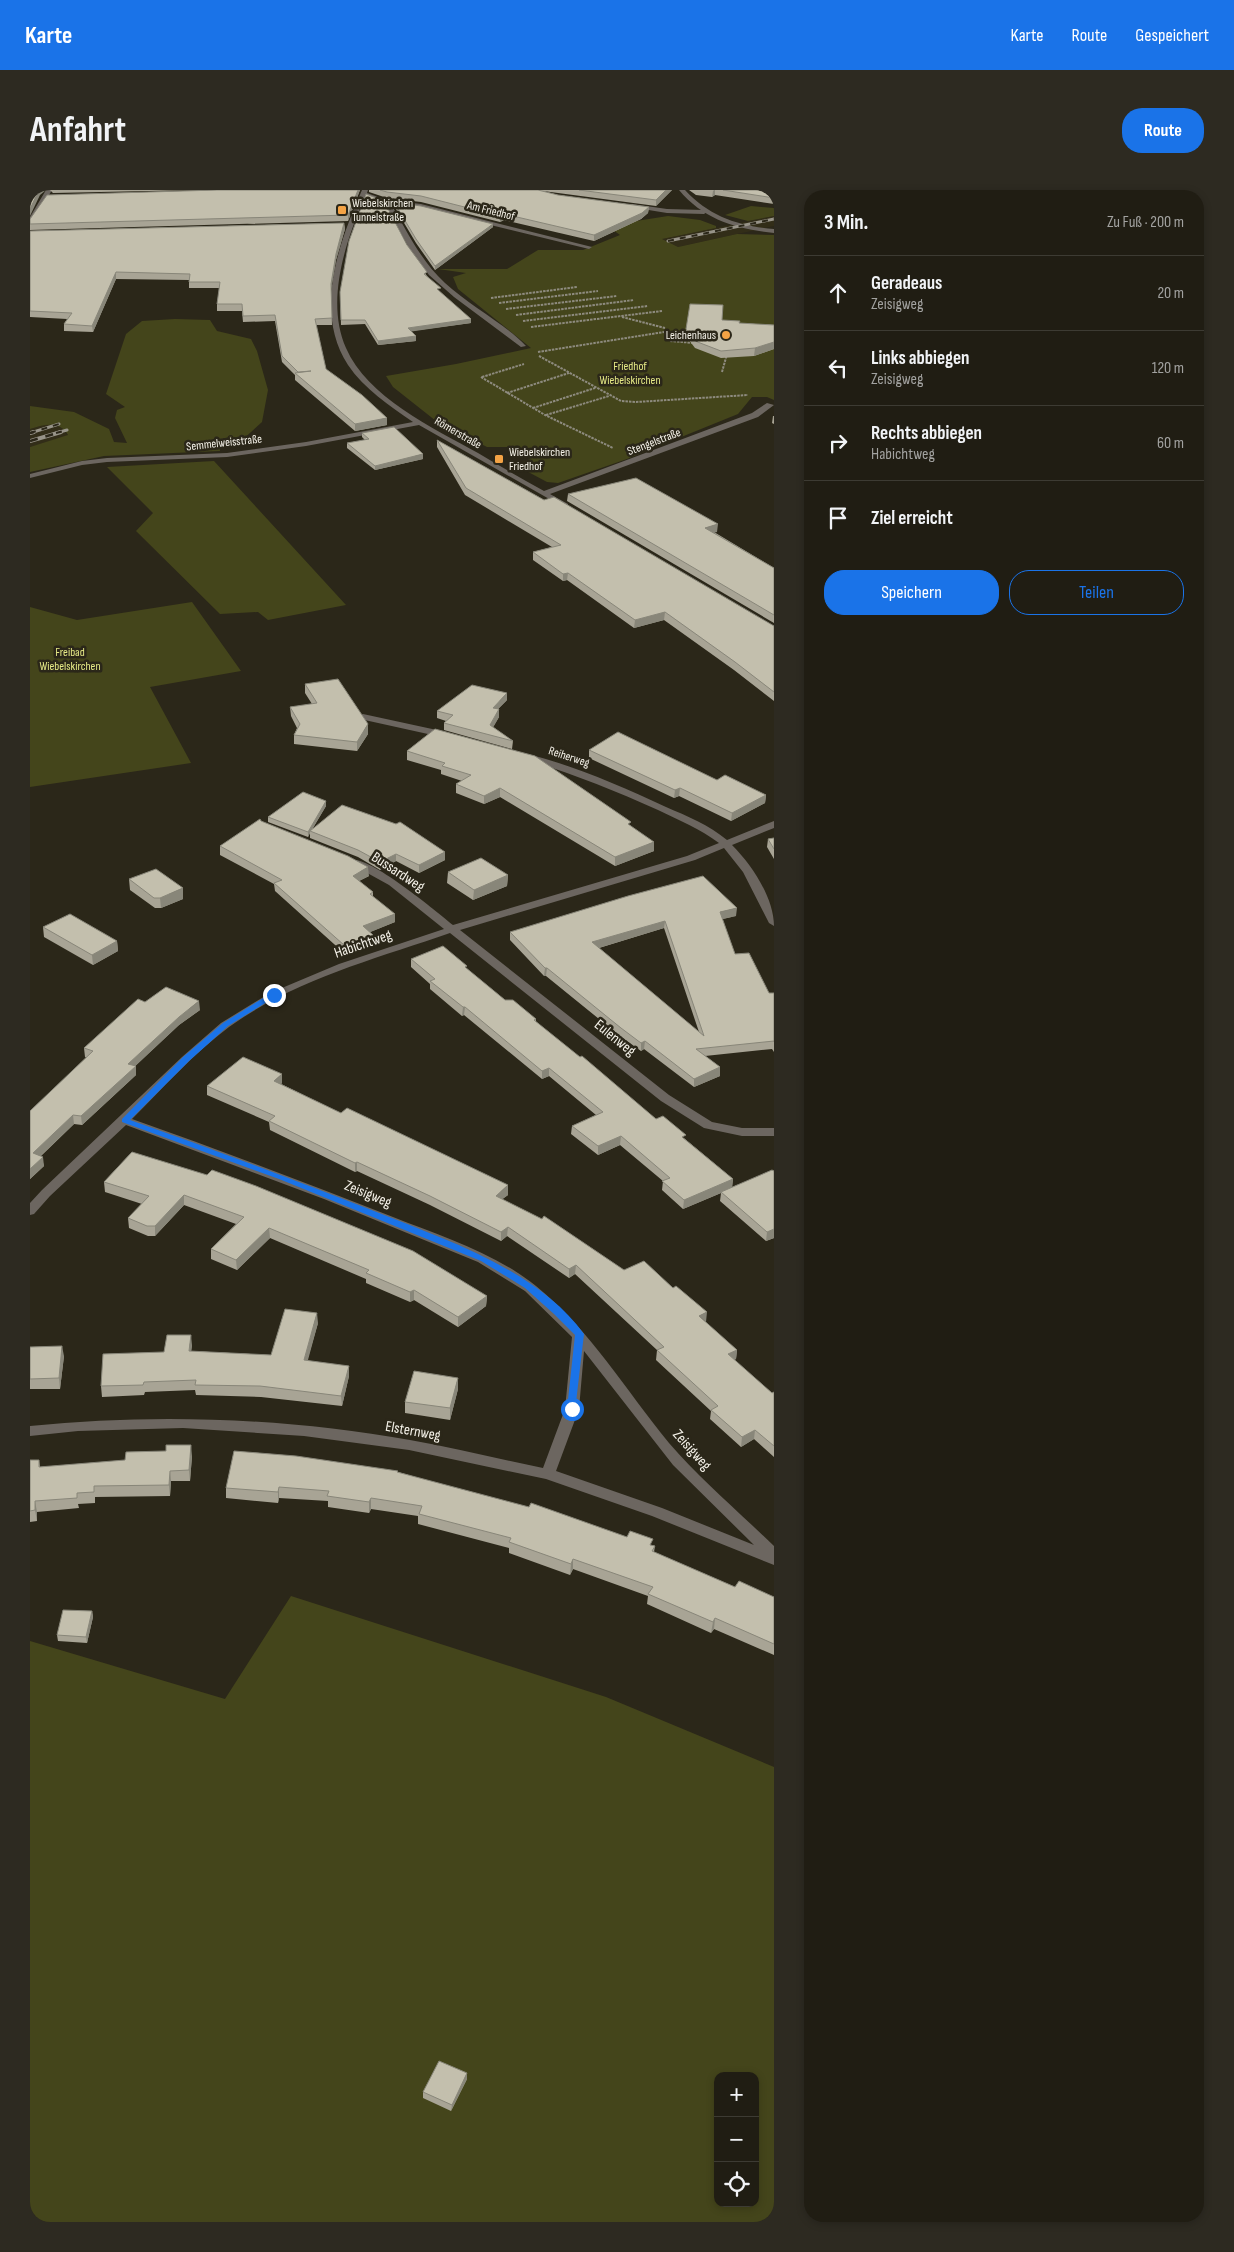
<!DOCTYPE html>
<html lang="de">
<head>
<meta charset="utf-8">
<style>
  :root { --surface:#201d13; --page:#2d2a21; --text:#f1f3f6; --muted:#a2a2a0; --line:#3d3b33; --accent:#1a73e8 }
  body { margin:0; font-family:"Sofia Sans Condensed",sans-serif; background:var(--page); color:var(--text) }
  .controls { position:absolute; right:15px; bottom:15px; display:grid; overflow:hidden; border-radius:10px; box-shadow:0 2px 8px #0003 }
  .controls button { width:45px; height:45px; display:grid; place-items:center; padding:0; border:0; border-bottom:1px solid var(--line); background:var(--surface); color:var(--text); font:25px sans-serif }
  .stop { position:absolute; width:15px; height:15px; margin:-11px; border:4px solid #1a73e8; border-radius:50%; background:#fff }
  .stop.end { background:#1a73e8; border-color:#fff; box-shadow:0 1px 5px #0008 }
  .list { margin:0; padding:0; list-style:none }
  h2 { display:flex; justify-content:space-between; align-items:center; height:65px; margin:0; padding:0 20px; font-size:21px }
  h2 small { font-size:16px; font-weight:400; color:var(--muted) }
  .list li { display:grid; grid-template-columns:32px 1fr auto; gap:15px; align-items:center; box-sizing:border-box; height:75px; padding:0 20px; border-top:1px solid var(--line) }
  .list b { display:block; font-size:19px; white-space:nowrap }
  .list p { margin:0; font-size:16px; white-space:nowrap; color:var(--muted) }
  .list em { font-size:16px; font-style:normal; color:var(--muted) }
  .actions { display:flex; gap:10px; padding:15px 20px }
  .actions a { flex:1; padding:11px 0; border:1px solid var(--accent); border-radius:20px; text-align:center; font-size:18px; color:var(--accent) }
  .actions .main { background:var(--accent); color:#fff }
  .icon { flex:none; width:28px; height:28px; fill:none; stroke:currentColor; stroke-width:2; stroke-linecap:round; stroke-linejoin:round }
  .map { position:relative; flex:none; width:744px; height:2032px; overflow:hidden; border-radius:20px }
  header { display:flex; align-items:center; gap:30px; box-sizing:border-box; height:70px; padding:0 25px; background:var(--accent); color:#fff }
  header strong { font-size:24px }
  nav { display:flex; gap:28px; margin-inline-start:auto; font-size:18px }
  .intro { display:flex; align-items:center; justify-content:space-between; box-sizing:border-box; height:120px; padding:0 30px }
  h1 { margin:0; font-size:35px }
  .button { padding:12px 22px; border-radius:20px; background:var(--accent); color:#fff; font-size:18px; font-weight:700 }
  main { display:flex; gap:30px; padding:0 30px }
  aside { flex:1; background:var(--surface); border-radius:20px; box-shadow:0 2px 8px #0003 }
  .map>svg:first-child { display:block }
</style>
</head>
<body>
<header>
<strong>Karte</strong>
<nav><a>Karte</a><a>Route</a><a>Gespeichert</a></nav>
</header>
<div class="intro"><h1>Anfahrt</h1><a class="button">Route</a></div>
<main>
<div class="map">
<svg width="744" height="2032" viewBox="0 0 744 2032">
  <rect width="100%" height="100%" fill="#2b2719"/>
  <!-- built -->
  <path fill="#322d18" d="M744 26V36L652 56 648 57 632 49Z
    M20 233 32 238 38 246 0 257V239Z"/>
  <!-- green -->
  <path fill="#44451b" fill-rule="evenodd" d="M721 16 744 18V26L718 31 695 25Z
    M638 26 670 30 686 36V38L632 49 648 57 707 44 744 45V210L737 207H722L708 224 597 269 528 293 517 292 487 276 501 268 486 257H457L406 231 363 197 356 186 426 174 501 158 428 99 423 87 436 83 408 79H477L508 60H553L590 45 583 40 606 31Z
    M145 129 180 130 187 141 221 149 227 161 238 200 232 232 210 252 199 256 189 253 190 261 74 266 0 282V257L38 245C29 230 14 235 0 239V216L44 222 79 239 84 252 97 253 85 228 87 220 95 217 76 204 96 144 112 131Z
    M184 271 316 415 238 430 228 422 190 424 106 341 123 323 77 277Z
    M162 412 211 481 120 497 161 573 0 597V417L47 430Z
    M261 1406 576 1507 744 1577V2032H0V1451L195 1509ZM688 1886H725V2013H688Z"/>
  <g fill="none" stroke-linecap="round" stroke-linejoin="round">
    <!-- path -->
    <path stroke="#8e8b7f" stroke-width="2" stroke-dasharray="2.5 1" stroke-linecap="butt" d="M461 108 547 97
      M469 113 568 101
      M476 119 587 106
      M486 125 604 110
      M592 127 635 138
      M493 131 618 116
      M501 137 632 121
      M640 151 664 153
      M508 162 634 142
      M509 166 591 211 606 212 718 205
      M692 182 697 164
      M451 187 515 225 583 258
      M452 187 494 174
      M477 203 539 183
      M503 218 565 198
      M516 225 579 206"/>
    <!-- service -->
    <path fill="#6c6660" fill-rule="evenodd" d="M357 10 391 14 562 57 559 59 391 18 355 13Z"/>
    <!-- minor -->
    <path fill="#6c6660" fill-rule="evenodd" d="M16 0H22L3 32 0 34V27Z
      M332 0H338L337 3 359 11C377 40 389 69 415 93 440 116 474 133 496 156L491 157 424 107 399 85 379 58 355 13 335 6C316 51 295 110 316 158 337 207 403 238 448 263 470 276 492 289 514 301L722 223 737 213 744 215 728 227 520 304 538 314V318H535L389 235 276 256 197 267 77 272 52 275 0 288V284L52 271 77 268 197 263 276 252 383 232C360 216 334 199 318 175 283 121 309 53 332 0Z
      M602 14 637 19 674 20 677 22 674 24 637 23 600 17Z
      M333 524 416 542 421 545 416 548 330 529V525Z
      M498 564C545 576 591 596 636 617 657 626 679 635 697 650L744 631V638L702 655C722 675 744 708 744 736L739 733 713 682 694 658 665 670 430 740 639 905 682 932 712 938H744V946H712L674 938 631 911 420 743C345 769 264 790 199 837 164 863 133 898 102 929 190 960 277 993 363 1027 411 1046 465 1063 506 1096 560 1140 595 1199 639 1253 671 1290 709 1322 744 1356V1375L622 1326 516 1289 379 1260 274 1246 153 1238 48 1241 0 1246V1236C126 1223 255 1228 380 1250 425 1258 469 1269 513 1278L535 1219 542 1147 495 1101 448 1072 294 1009 96 935 20 1006 4 1024 0 1025V1013L12 1000 152 867 191 833 240 803 309 774 414 739 359 695 321 674V670C340 666 407 722 423 735L657 666 689 653C670 639 649 630 628 620 584 600 540 583 495 569V565ZM554 1161 643 1275 724 1355 632 1318 526 1281 549 1219Z"/>
    <!-- tertiary -->
    <path fill="#6c6660" fill-rule="evenodd" d="M649 0H655C680 27 709 36 744 39V43C707 39 674 30 649 0Z"/>
    <defs>
      <path id="rail-far1" d="M638 51 744 29
        M0 243 29 234
        M26 243 37 240"/>
      <path id="rail" d="M0 243 4 242
        M0 251 31 242"/>
    </defs>
    <!-- rail-far1 casing -->
    <use href="#rail-far1" stroke="#979388" stroke-width="3"/>
    <!-- rail casing -->
    <use href="#rail" stroke="#979388" stroke-width="4"/>
    <!-- rail-far1 -->
    <use href="#rail-far1" stroke="#2b2719" stroke-width="2" stroke-dasharray="6" stroke-linecap="butt"/>
    <!-- rail -->
    <use href="#rail" stroke="#2b2719" stroke-width="2.5" stroke-dasharray="8" stroke-linecap="butt"/>
  </g>
  <!-- wall -->
  <path fill="#a8a495" fill-rule="evenodd" d="M20 0H166L23 3Z
    M330 0 318 31 0 40V29Z
    M339 0H642L626 16 513 1 528 5 619 17 618 23 611 29 564 51 474 30 470 32 391 12 357 8 339 2Z
    M659 0H744V14L685 5 682 7 666 5Z
    M364 12 463 37 405 80 386 53 364 16Z
    M314 33 315 39 306 70 301 99 302 135H286L296 179 357 235 325 241 265 190V185L252 172 245 131 213 132 212 121H187V114L190 98H159V90L86 89 63 142 34 141V134L37 129 0 127V41Z
    M377 55 397 86 411 103 441 129V133L381 141 386 146V151L348 155 335 134 311 135 310 102Z
    M692 130 710 133 744 135V159L724 166 691 168 665 158 656 146V139Z
    M743 226H744V234L742 233Z
    M332 243 393 269 345 280 317 258V253L335 250 332 247Z
    M407 250 514 310 744 436V511L704 480 634 430 604 438 537 390 533 391 503 370V362L522 357 435 305 407 257Z
    M538 304 687 342H684L744 378V433L537 311Z
    M275 494 338 544 327 561 264 554V545L267 538 261 526 260 517 282 514 275 503Z
    M477 510 468 519H469V527L463 537 483 551 482 559 414 540V533L416 531 407 528V521Z
    M405 539 601 636 624 661 585 676 470 607 454 614 426 603V594L432 591 411 584V580L377 570V561Z
    M559 560 687 590 736 605 735 613 701 631 649 606 644 608 559 568Z
    M296 611V616L283 638 415 670 389 683 366 671 350 680 328 667 280 648V643L278 647 238 632V627Z
    M231 631 339 686 329 691 343 702V707L365 732 340 742 343 754 314 763 245 701 244 694 190 665V656Z
    M744 648V669L737 657 738 649Z
    M418 682 478 685 477 696 443 710 417 693Z
    M99 689 153 709 131 718H125L100 700Z
    M706 726 692 729 705 764 739 803H744V862L742 859 675 866 690 877V886L664 897 614 859 611 861 590 846 516 786H514L480 750V742ZM634 738 669 842 569 758Z
    M13 737 87 751 88 761 63 775 14 747Z
    M381 769 437 779 475 810 506 829V832L626 929 655 949 703 989 702 997 744 981V1048L736 1051 690 1011 691 1003 653 1019 632 1000 633 991 590 955 568 965 541 944 542 936 566 925 519 886 512 889 434 825 432 826 400 799V794L381 777Z
    M115 812 170 820 149 835 105 876 106 885 52 935 44 934 11 966 14 976 0 989V921L57 868 55 867 54 858Z
    M252 893 251 894 478 1005 472 1009 594 1080 675 1132 707 1160 706 1169 704 1170 742 1203 744 1202V1267L724 1249 711 1257 680 1229 681 1221 626 1170 627 1160 545 1084 539 1088 477 1046 471 1051 400 1015 327 981 325 982 240 940 239 932 177 905V896Z
    M102 962 457 1106 456 1116 428 1137 384 1110 380 1112 336 1093V1089L240 1048 207 1080 181 1069V1059L206 1034 154 1015 125 1046H118L99 1038 98 1028 112 1014 75 1002 74 992Z
    M288 1133 277 1171 319 1176V1186L312 1216 231 1207 166 1205 165 1200 115 1202 114 1205 72 1207 71 1196 134 1162 162 1155 161 1161 241 1165Z
    M0 1157 34 1166 30 1199H0Z
    M428 1199 420 1230 375 1223V1212Z
    M162 1266 160 1291H141L140 1306 65 1307V1313L48 1314 49 1318 7 1322V1331L0 1332V1270H9L10 1277Z
    M368 1282 622 1355 625 1356 624 1362 705 1397 744 1407V1465L684 1439 681 1443 617 1414 618 1406 543 1379 540 1385 479 1363V1358L388 1334V1326L341 1319 339 1323 298 1317V1311L249 1308 248 1313 196 1308V1298Z
    M62 1421 63 1427 57 1453 28 1451 27 1445Z
    M437 1889 421 1921 393 1908V1902Z"/>
  <!-- shaded-wall -->
  <path fill="#888679" d="M9 0H16L10 5 0 26V19Z
    M328 0H330L318 31V25Z
    M636 0H642L626 16V10Z
    M684 0H685V5L682 7 683 1Z
    M619 17 618 23 611 29 564 51V45Z
    M474 24V30L470 32V26Z
    M314 33 315 39 306 70 301 100V94L306 64Z
    M463 34V37L405 80V76Z
    M86 82V89L63 142 62 136Z
    M441 129V133L378 142V138Z
    M386 146V151L348 155V151Z
    M744 152V159L724 166 725 158Z
    M357 228V235L325 241V234Z
    M393 264V269L345 280V276Z
    M688 334 687 342 675 345V338Z
    M538 383 537 390 533 391V384Z
    M635 422 634 430 604 438 605 430Z
    M477 503V510L462 525 463 518Z
    M469 519V527L460 543V535Z
    M338 534V544L327 561V552Z
    M470 598V607L454 614V606Z
    M650 598 649 606 644 608 645 600Z
    M736 605 735 613 701 631 702 623Z
    M296 611V616L281 641H280V643L278 647V642Z
    M624 652V661L585 676V667Z
    M415 662V670L389 683V675Z
    M366 664V671L350 680V672Z
    M338 677 339 686 323 694V686Z
    M478 685 477 696 443 710 444 700Z
    M153 698V709L131 718 130 708Z
    M707 718 706 726 689 730 690 722Z
    M365 724V732L333 745V736Z
    M635 731 634 738 562 760V752Z
    M343 745V754L314 763V755Z
    M87 751 88 761 63 775 62 765Z
    M515 778H517L516 786H514Z
    M169 811 170 820 149 835 99 882 98 874 149 827Z
    M433 817H435L434 825 432 826Z
    M615 851 614 859 611 861V853Z
    M106 876V885L52 935 51 926Z
    M690 877V886L664 897V889Z
    M519 878V886L512 889V881Z
    M252 884V893L244 900V891Z
    M43 925 44 934 4 972 3 963Z
    M591 946 590 955 568 965V956Z
    M13 967 14 976 0 989V979Z
    M327 972V981L325 982V973Z
    M703 989 702 998 691 1002V1003L653 1019 654 1010Z
    M478 995V1005L465 1015 466 1006Z
    M154 1005V1015L125 1046V1036Z
    M478 1037 477 1046 471 1051V1042Z
    M239 1038 240 1048 207 1080 206 1070Z
    M744 1039V1048L736 1051 737 1042Z
    M546 1075 545 1084 539 1088V1079Z
    M384 1100V1110L380 1112V1102Z
    M457 1106 456 1116 428 1137V1127Z
    M677 1122 676 1132 669 1126Z
    M287 1123 288 1133 275 1181 274 1170Z
    M161 1145 162 1155 160 1172 159 1161Z
    M32 1156 34 1166 30 1199 29 1188Z
    M707 1160 706 1169 696 1173 698 1164Z
    M319 1176V1186L312 1216 311 1206Z
    M428 1188V1199L420 1230V1218Z
    M725 1240 724 1249 711 1257 712 1247Z
    M161 1255 162 1266 160 1291 159 1280Z
    M140 1281 141 1291 140 1306 139 1295Z
    M249 1297V1308L248 1313V1302Z
    M341 1308V1319L339 1323V1312Z
    M5 1311 7 1322V1331L5 1320Z
    M543 1369V1379L540 1385 541 1374Z
    M62 1421 63 1427 57 1453 56 1447Z
    M685 1428 684 1439 681 1443 683 1432Z
    M437 1883V1889L421 1921 422 1915Z"/>
  <!-- building -->
  <path fill="#c3bfad" stroke="#888679" fill-rule="evenodd" d="M0 0H9L0 19Z
    M187 0H328L318 25 0 34V29L17 5Z
    M350 0H508L528 5 619 17 612 23 564 45 474 24 470 26 391 6 357 2Z
    M549 0H636L626 10Z
    M693 0H744V8Z
    M336 4 354 11 377 55 397 82 394 84 411 98 407 99 441 129 378 138 386 146 348 151 335 130H311L310 102 319 51Z
    M364 12 391 16 463 34 405 76 386 49Z
    M314 33 306 64 301 94 302 128 285 129 296 179 332 205 357 228 325 234 265 183 281 181 268 182 252 166 245 125 213 126 212 114H187L190 92H159L160 84 86 82 62 136 34 134 42 123 0 121V41Z
    M660 114 693 115 692 130 710 131 709 133 744 135V152L725 158 691 161 665 151 656 139Z
    M364 237 393 264 345 276 317 253 339 249 332 243Z
    M407 250 514 310 524 307 744 436V502L705 472 635 422 605 430 538 383 533 384 503 362 531 355 436 298Z
    M606 288 688 334 675 338 744 378V425L538 304Z
    M308 489 338 534 327 552 264 545 270 534 260 517 287 513 275 494Z
    M442 495 477 503 463 518 469 519 460 535 483 551 414 533 423 525 407 521Z
    M405 539 505 566 601 632 598 634 624 652 585 667 470 598 454 606 426 594 441 585 412 576 415 573 377 561Z
    M588 542 687 590 695 585 736 605 702 623 650 598 645 600 559 560Z
    M273 602 296 611 278 642 238 627Z
    M312 615 366 634 370 632 415 662 389 675 366 664 350 672 328 660 280 641Z
    M230 629 231 631 318 666 338 677 323 686 343 702 340 704 365 724 333 736 343 745 314 755 244 693 252 690 190 656Z
    M744 648V659L738 649Z
    M451 668 478 685 444 700 418 682Z
    M126 679 153 698 130 708H124L99 689Z
    M673 686 707 718 690 722 705 764 719 763 739 803H744V852V851L666 859 690 877 664 889 615 851 611 853 591 838 517 778H515L480 742 598 706ZM635 731 674 846 562 752Z
    M40 724 87 751 62 765 13 737Z
    M413 756 437 776 435 777 475 810H483L506 829 504 830 550 867 552 866 626 929 633 926 656 945 652 947 703 989 654 1010 632 991 640 988 591 946 568 956 542 936 573 922 519 878 512 881 435 817H433L400 791 405 789 381 769Z
    M136 797 169 811 149 827 98 874 106 876 51 926 43 925 3 963 13 967 0 979V921L63 861 54 858 108 809 115 812Z
    M213 867 252 884 244 891 311 923 317 918 478 995 466 1006 512 1029 514 1026 594 1080 614 1071 643 1098 646 1096 677 1122 669 1126 707 1160 698 1164 742 1203 744 1202V1256L725 1240 712 1247 681 1220 688 1216 627 1160 634 1157 546 1075 539 1079 478 1037 471 1042 400 1006 327 972 325 973 239 931 245 926 177 896Z
    M102 962 177 985 182 980 226 996 383 1061 457 1106 428 1127 384 1100 380 1102 336 1083 339 1080 239 1038 206 1070 181 1059 214 1027 154 1005 125 1036H117L98 1028 119 1006 74 992Z
    M742 980 744 981V1039L737 1042 691 1002Z
    M255 1119 287 1123 274 1170 319 1176 311 1206 230 1196 165 1195 166 1190 114 1192 113 1195 71 1196 73 1164 134 1162 137 1145H161L159 1161 241 1165Z
    M32 1156 29 1188 0 1189V1157Z
    M384 1181 428 1188 420 1218 375 1212Z
    M136 1255H161L159 1280 140 1281 139 1295 64 1296V1302L47 1303V1308L5 1311V1320L0 1321V1270H9V1277L95 1270 96 1262 136 1261Z
    M204 1261 266 1266 368 1281 367 1282 499 1317 501 1313 597 1347 600 1341 623 1349 620 1355 625 1356 622 1361 705 1397 709 1391 744 1407V1454L685 1428 683 1432 618 1404 623 1397 543 1369 541 1374 479 1352 481 1348 389 1324 392 1316 341 1308 339 1312 297 1306 299 1301 249 1297 248 1302 196 1298Z
    M33 1420 62 1421 56 1447 27 1445Z
    M409 1871 437 1883 422 1915 393 1902Z"/>
  <!-- route -->
  <path fill="#1a73e8" d="M241 803 248 805 198 836 159 871 100 930C182 959 263 989 344 1021 416 1050 507 1079 554 1144L545 1221H539L537 1219 545 1145 524 1124 495 1098 451 1071 249 989 92 932V929L153 867 193 833Z"/>
  <!-- markers -->
  <g fill="#f4a345" stroke="#2b2719" stroke-width="2">
    <rect x="307" y="15" width="10" height="10" rx="2.5"/>
    <circle cx="696" cy="145" r="5"/>
    <rect x="464" y="264" width="10" height="10" rx="2.5"/>
  </g>
  <g text-anchor="middle" dominant-baseline="central" stroke-width="5" stroke-linejoin="round" paint-order="stroke">
    <!-- far-poi labels -->
    <g font-size="12" fill="#f6f3ea" stroke="#2b2719" text-anchor="start">
      <text x="322" y="13">Wiebelskirchen<tspan x="322" dy="14">Tunnelstraße</tspan></text>
      <text x="686" y="145" text-anchor="end">Leichenhaus</text>
      <text x="479" y="262">Wiebelskirchen<tspan x="479" dy="14">Friedhof</tspan></text>
    </g>
    <!-- far-street labels -->
    <g font-size="12" fill="#f6f3ea" stroke="#2b2719">
      <text transform="translate(461 21) rotate(14)">Am Friedhof</text>
      <text transform="translate(428 243) rotate(30)">Römerstraße</text>
      <text transform="translate(624 252) rotate(-21)">Stengelstraße</text>
      <text transform="translate(194 253) rotate(-6)">Semmelweisstraße</text>
      <text transform="translate(539 567) rotate(18)">Reiherweg</text>
    </g>
    <!-- far-park labels -->
    <g font-size="12" fill="#e6ea86" stroke="#2b2719">
      <text x="600" y="176">Friedhof<tspan x="600" dy="14">Wiebelskirchen</tspan></text>
      <text x="40" y="462">Freibad<tspan x="40" dy="14">Wiebelskirchen</tspan></text>
    </g>
    <!-- street labels -->
    <g font-size="15" fill="#f6f3ea" stroke="#2b2719">
      <text transform="translate(368 682) rotate(33)">Bussardweg</text>
      <text transform="translate(333 754) rotate(-19)">Habichtweg</text>
      <text transform="translate(585 848) rotate(39)">Eulenweg</text>
      <text transform="translate(338 1004) rotate(22)">Zeisigweg</text>
      <text transform="translate(383 1241) rotate(10)">Elsternweg</text>
      <text transform="translate(662 1260) rotate(48)">Zeisigweg</text>
    </g>
  </g>
</svg>
<div class="controls">
<button>+</button>
<button>−</button>
<button><svg class="icon" aria-label="locate" viewBox="0 0 24 24"><circle cx="12" cy="12" r="6"/><path d="M12 2v4M12 18v4M2 12h4M18 12h4"/></svg></button>
</div>
<div class="stop" style="left:542px;top:1219px"></div>
<div class="stop end" style="left:244px;top:805px"></div>
</div>
<aside>
<h2>3 Min.<small>Zu Fuß · 200 m</small></h2>
<ul class="list">
<li><svg class="icon" aria-label="ahead" viewBox="0 0 24 24"><path d="M12 20V5M6 11l6-6 6 6"/></svg><div><b>Geradeaus</b><p>Zeisigweg</p></div><em>20 m</em></li>
<li><svg class="icon" aria-label="left" viewBox="0 0 24 24"><path d="M17 20v-9H6M10 6l-5 5 5 5"/></svg><div><b>Links abbiegen</b><p>Zeisigweg</p></div><em>120 m</em></li>
<li><svg class="icon" aria-label="right" viewBox="0 0 24 24"><path d="M7 20v-9h11M14 6l5 5-5 5"/></svg><div><b>Rechts abbiegen</b><p>Habichtweg</p></div><em>60 m</em></li>
<li><svg class="icon" aria-label="arrive" viewBox="0 0 24 24"><path d="M6 21V4h12l-3 4 3 4H6"/></svg><div><b>Ziel erreicht</b></div></li>
</ul>
<div class="actions"><a class="main">Speichern</a><a>Teilen</a></div>
</aside>
</main>
</body>
</html>
